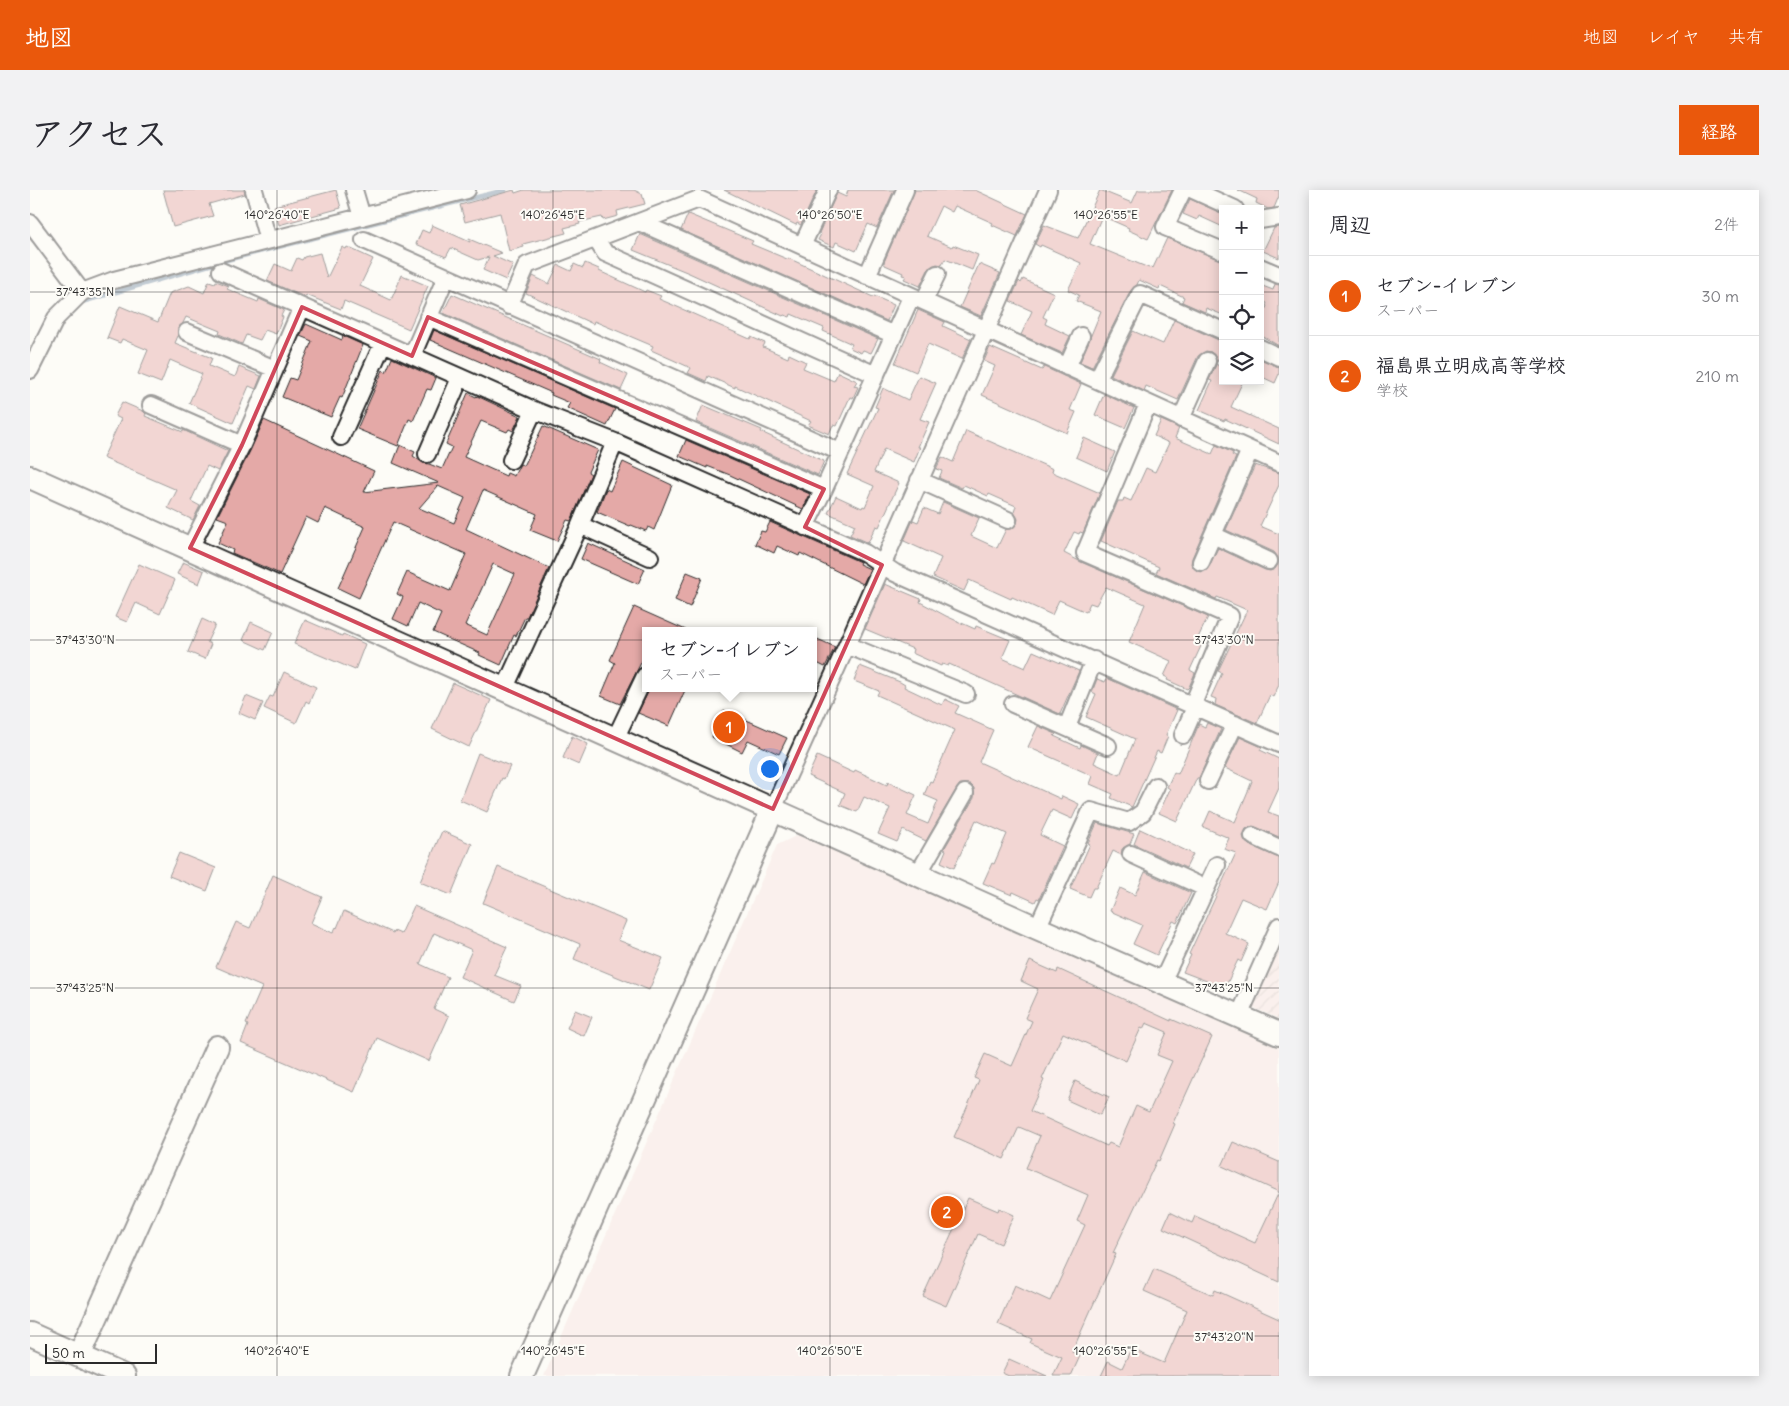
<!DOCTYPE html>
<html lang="ja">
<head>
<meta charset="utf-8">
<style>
  :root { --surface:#fff; --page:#f2f2f3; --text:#2b2b33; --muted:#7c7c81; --line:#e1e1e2; --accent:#ea580c }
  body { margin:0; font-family:Delius,"Klee One",sans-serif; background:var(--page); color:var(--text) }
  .controls { position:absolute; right:15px; top:15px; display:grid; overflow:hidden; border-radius:0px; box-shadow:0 2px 12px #0003 }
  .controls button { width:45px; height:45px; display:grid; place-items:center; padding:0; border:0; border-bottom:1px solid var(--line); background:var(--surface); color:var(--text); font:25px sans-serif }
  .scale { position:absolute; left:15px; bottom:12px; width:112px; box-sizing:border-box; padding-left:5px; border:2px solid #2b2b2b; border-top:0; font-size:14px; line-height:18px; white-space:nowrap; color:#2b2b2b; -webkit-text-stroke:4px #fdfcf7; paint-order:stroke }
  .you { position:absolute; left:739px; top:578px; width:18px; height:18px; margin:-12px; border:4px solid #fff; border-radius:50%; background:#1a73e8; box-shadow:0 0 0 8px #1a73e833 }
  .badge { display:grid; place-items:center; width:32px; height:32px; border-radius:50%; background:var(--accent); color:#fff; font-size:16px; font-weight:700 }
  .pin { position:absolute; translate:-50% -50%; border:2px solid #fff; box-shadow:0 1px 5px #0006 }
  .popup { position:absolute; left:612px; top:437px; width:175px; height:65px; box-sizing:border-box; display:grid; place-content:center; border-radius:0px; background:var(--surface); filter:drop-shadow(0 1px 4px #0005); font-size:16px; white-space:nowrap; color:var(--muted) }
  .popup b { font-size:19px; color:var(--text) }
  .popup::after { content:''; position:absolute; left:50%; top:100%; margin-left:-10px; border:10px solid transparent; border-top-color:var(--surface) }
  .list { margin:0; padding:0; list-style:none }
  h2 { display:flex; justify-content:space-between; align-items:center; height:65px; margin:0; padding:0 20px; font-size:21px }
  h2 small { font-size:16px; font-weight:400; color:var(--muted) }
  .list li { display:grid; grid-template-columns:32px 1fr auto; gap:15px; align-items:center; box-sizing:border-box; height:80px; padding:0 20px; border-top:1px solid var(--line) }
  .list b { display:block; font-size:19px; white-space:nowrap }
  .list p { margin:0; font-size:16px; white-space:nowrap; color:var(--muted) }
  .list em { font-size:16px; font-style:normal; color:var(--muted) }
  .icon { flex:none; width:28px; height:28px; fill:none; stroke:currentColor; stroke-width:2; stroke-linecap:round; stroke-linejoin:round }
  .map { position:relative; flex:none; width:1249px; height:1186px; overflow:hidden; border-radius:0px }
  header { display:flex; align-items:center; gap:30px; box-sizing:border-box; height:70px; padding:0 25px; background:var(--accent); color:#fff }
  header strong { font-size:24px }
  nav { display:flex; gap:28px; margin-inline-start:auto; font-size:18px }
  .intro { display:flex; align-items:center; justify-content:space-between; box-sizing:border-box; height:120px; padding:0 30px }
  h1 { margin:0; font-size:35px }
  .button { padding:12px 22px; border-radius:0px; background:var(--accent); color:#fff; font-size:18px; font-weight:700 }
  main { display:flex; gap:30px; padding:0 30px }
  aside { flex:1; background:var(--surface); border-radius:0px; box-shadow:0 2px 12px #0003 }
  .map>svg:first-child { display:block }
</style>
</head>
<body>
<header>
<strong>地図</strong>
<nav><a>地図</a><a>レイヤ</a><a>共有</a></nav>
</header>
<div class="intro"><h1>アクセス</h1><a class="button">経路</a></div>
<main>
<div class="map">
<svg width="1249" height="1186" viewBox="0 0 1249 1186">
  <defs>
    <pattern id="industrial-furrows" width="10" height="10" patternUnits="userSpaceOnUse" patternTransform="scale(1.25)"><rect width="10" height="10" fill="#f6e3df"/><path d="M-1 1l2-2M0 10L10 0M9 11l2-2" fill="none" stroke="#d3c3c0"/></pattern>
  </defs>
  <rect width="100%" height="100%" fill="#fdfcf7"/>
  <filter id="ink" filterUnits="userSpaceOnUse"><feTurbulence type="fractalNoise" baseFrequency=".02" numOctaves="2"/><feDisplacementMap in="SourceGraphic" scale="10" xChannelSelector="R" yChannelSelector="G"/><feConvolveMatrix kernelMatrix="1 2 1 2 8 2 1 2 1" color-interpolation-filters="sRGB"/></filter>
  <g filter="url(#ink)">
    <!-- built -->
    <path fill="#f6e3df" d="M770 644 1249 858V1186H514L747 655Z"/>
    <!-- industrial -->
    <path fill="url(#industrial-furrows)" d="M1249 752V829L1220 816Z"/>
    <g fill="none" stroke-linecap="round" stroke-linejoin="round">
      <!-- stream -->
      <path stroke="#7a91a6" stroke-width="4.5" d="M49 110 52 112 197 70 475 0"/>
    </g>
    <!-- building -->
    <path fill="#e4a9a7" stroke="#2b2b2b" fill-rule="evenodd" d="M133 0H214L215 4 179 14 183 26 143 37Z
      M306 0 311 18 249 35 244 16Z
      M484 0 485 3 494 0H604L612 4 615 14 587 21 588 26 573 30 572 27 549 32 550 34 534 38 536 43 493 54 494 57 479 61 470 23 435 32 430 15Z
      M694 0H787L771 35 767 33 766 35Z
      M818 0H864L847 38 838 34 826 61 806 52 804 57 788 50 791 44 789 43 807 3 816 7Z
      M885 0H945L997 24 987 46 962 35 963 33 925 16 922 22 911 16 897 46 922 57 923 55 948 65 942 80 915 69 912 75 907 74 902 76 898 80 890 96 874 89 876 86 872 85 873 83 855 75 854 72Z
      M1070 0 1102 13 1108 0H1142L1118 49 1098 40 1099 38 1072 26 1060 54 1119 78 1120 77 1123 78 1137 48 1193 71V125L1176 118 1175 122 1152 112 1154 107 1130 96 1129 99 1109 90 1107 95 1101 100 1062 177 1050 172 1071 121 1046 111 1049 105 1038 100 1051 73 1011 55 1010 57 1005 54 1014 35 1048 48Z
      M1208 0H1249V6L1244 18 1238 19 1226 13 1227 9Z
      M1160 9 1193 24V37L1169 26 1167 30 1153 24Z
      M658 24 723 51 721 54 757 69 758 68 843 107 844 106 864 115 857 131 651 40Z
      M402 35 440 52 439 49 472 63 463 66 483 75 476 90 453 80 459 67 448 70 421 58 416 67 386 54 392 40 399 43Z
      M1249 37V68L1233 61 1244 38Z
      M610 44 848 149 841 163 833 160 831 163 820 158 822 154 793 141 794 138 761 124 760 127 754 125 753 126 659 83 603 60Z
      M312 57 316 59 317 57 343 69 330 96 361 110 372 85 398 96 379 139 314 111 311 119 276 105 275 107 237 91 245 74 261 81 267 68 272 70 274 67 290 63 297 88Z
      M555 73 569 79V81L615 102 616 100 631 106 629 109 643 115 720 149 721 147 735 153 733 157 758 168 759 164 776 172 773 178 804 191 808 182 827 191 824 196 828 197 823 208 820 207 807 236 803 235 799 244 778 235 781 231 705 196V198L678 186 676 191 658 183 661 178 621 160 623 156 564 131 563 134 496 103 503 86 519 94 528 75 541 81 544 74 553 78Z
      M949 74 970 83 951 126 930 117Z
      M993 89 1024 103 1013 127 1017 129 1015 134 1040 146 1032 163 991 145 1002 121 980 111 989 91 991 93Z
      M179 91 185 93 186 91 199 96 197 99 228 112 229 109 254 120 251 126 253 127 246 144 235 140 230 150 216 145 212 154 189 144 190 141 156 127 153 133 148 138V146L145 153 182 168 179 176 205 187 209 177 231 186 226 199 219 196 203 233 159 213 172 184 140 170 131 193 108 184 118 160 92 149 90 153 77 148 90 116 128 132 140 103 159 96 174 103Z
      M1245 94 1249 95V156L1230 145V132L1237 116 1236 115 1237 113 1230 110V95L1243 100Z
      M422 104 571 169 570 172 598 185 591 200 413 123Z
      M888 120 915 132 913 136 941 149 932 169 898 154 886 182 865 173Z
      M1144 130 1193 152V160L1186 174 1189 176 1193 168V191H1213L1201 217 1249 239V254L1195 229 1194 231 1169 220 1182 191 1179 190 1186 175 1185 166 1181 162 1176 161 1168 166 1148 210 1116 196 1114 201 1081 185 1103 141 1133 154Z
      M276 134 312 150 313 146 333 155 312 208 310 207 301 227 252 207 260 188 266 190 282 151 270 146Z
      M404 140 585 219 577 236 537 218 540 213 521 205 522 203 400 150Z
      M960 157 1012 180 1014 177 1051 194 1040 220 1046 222 1037 243 952 205 965 176 954 171Z
      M362 168 406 188 401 200 397 199 383 231 379 229 368 256 327 239 353 180 356 182Z
      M1230 169 1249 177V184L1245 193 1230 186Z
      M889 186 906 193 890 229 899 232 888 257H890L884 272 854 259 844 282 869 293 849 337 846 336 838 353 820 345 825 335 798 323 806 306 832 318 833 316 835 317 844 296 817 284 848 218 845 217 853 198 878 210Z
      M438 203 446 207 447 206 490 226 483 241 479 239 477 242 451 231 434 267 476 286 477 283 484 286 490 274 494 276 513 236 568 260 558 282 561 284 541 331 537 330 527 351 500 340 507 324 453 300 436 339 519 378 497 427H495L486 446 484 445 471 475 449 465 450 463 403 442 411 424 388 413 378 436 363 429 373 407 367 404 377 382 420 401 436 364 363 332 329 408 308 398 335 337 295 318 288 333 276 327 250 384 202 363 203 360 188 353 198 331 187 327 221 259 234 230 344 281 334 302 409 293 363 273 370 255 385 262 383 266 393 273 399 274 412 279 422 257 416 254ZM408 296 435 308 424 333 389 318ZM463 374 485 384 457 445 435 435Z
      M1074 204 1104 218 1095 238 1065 225Z
      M92 212 113 221 116 224 115 226 153 242V240L198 261 188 281 177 276 161 311 170 316 163 330 138 318 147 300 73 268 91 229 85 226Z
      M673 215 732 240 731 242 794 271 788 285 666 232Z
      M1131 230 1149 238 1145 248 1182 264 1186 255 1203 263 1202 265 1206 267 1162 368 1161 374 1167 381 1173 382 1177 380 1188 358 1235 380 1240 381 1245 379 1249 371 1247 366 1244 362 1196 340 1225 275 1249 283V295L1230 336 1249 344V495L1243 507 1240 505 1227 533 1185 515 1186 509 1181 507 1192 483 1188 481 1217 420 1187 407 1186 409 1126 383 1129 377 1071 351 1088 311H1093L1094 308 1101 311 1116 278 1125 282 1139 253 1124 246Z
      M936 241 1023 279 1022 282 1070 303 1053 343 1050 342 1049 344 1044 342 1034 363 1051 372 1178 427 1166 452 1172 454 1160 480 1165 483 1159 497 1157 499 1137 490 1138 488 1134 486 1141 471 1099 452 1115 414 1076 397 1066 415 1060 413 1056 422 1029 410 1022 425 982 407 981 409 939 390 934 401 903 387 911 368 874 351 883 330 888 332 894 318 908 324 913 312 949 328 941 346 967 358 976 339 983 338 987 334 988 329 984 322 986 316 959 304 958 306 934 295 932 298 909 288 912 281 906 279 912 267 923 272Z
      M1054 248 1085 262 1077 281 1046 267Z
      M656 250 780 304 773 319 700 285 677 276V278L649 266Z
      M593 272 642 295 624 340 618 337 616 341 601 335 600 336 567 322 576 299 580 301Z
      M740 332 830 372 829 374 840 379 833 394 770 363 769 366 747 356 744 363 725 354 731 341 735 342Z
      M558 353 615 379 608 394 551 369Z
      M153 372 174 381 169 394 147 384Z
      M109 374 145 390 130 424 106 413 97 432 85 427Z
      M657 382 672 388 660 417 645 410Z
      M855 394 891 409 890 412 916 426 945 439 946 436 980 450 972 468 995 478 1003 461 1049 481 1030 524 919 474 918 476 912 474 911 476 882 463 883 459 835 439Z
      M604 417 658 441H615V465L590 514 571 506 585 473 580 470Z
      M172 429 185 435 177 452 181 454 175 469 158 462Z
      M275 430 312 446 313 444 335 454 325 480 264 454Z
      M221 432 243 442 235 460 213 450Z
      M783 447 805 457 795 477 783 471Z
      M830 476 870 492 875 495 874 497 912 515 915 509 929 516 925 523 963 540 949 572 1031 609 1032 606 1049 614 1042 629 1022 620 1010 645 1033 656 1009 709 1007 708 1005 712 983 702 982 705 953 693 962 673 964 674 977 644 946 630 924 678 911 672 916 660 914 659 944 608V598L940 594H930L927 598 896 651 873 640 867 652 848 644 860 618 834 607 827 622 810 615 815 603 778 586 787 566 824 583 825 580 857 595 858 592 886 605 877 625 898 634 908 611 894 605 900 591 902 592 925 540 847 505 849 501 824 491Z
      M254 482 286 497 279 513 276 511 266 533 234 518 240 506 243 507Z
      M1077 488 1147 520 1136 545 1138 546 1131 563 1127 561 1102 617 1081 608 1083 604 1060 594 1063 586 998 557 1008 536 1026 544 1024 546 1050 558 1051 555 1068 563 1064 573 1090 585 1105 549 1056 527 1066 504 1062 502 1067 489 1075 492Z
      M423 493 461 510 439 557 402 539Z
      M620 498H656L639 536 608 523Z
      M216 506 233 513 225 530 209 523Z
      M694 520 757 548 749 564 718 550 712 562 682 547Z
      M1177 533 1191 539 1169 588H1167L1147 631 1129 623 1140 599 1137 597 1144 582 1148 584 1169 534 1175 537Z
      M542 546 558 554 549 575 533 568Z
      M1210 547 1232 557 1230 560 1249 569V598L1238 622 1249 626V647L1223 636 1217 638 1213 646 1215 651 1219 655 1249 668V692L1237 719 1211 708 1195 743 1219 754 1211 772 1208 770 1206 774 1195 798 1153 782 1161 765 1159 764 1206 663 1194 659 1199 648 1173 637 1180 621 1205 632 1218 601 1222 591 1195 578Z
      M448 563 480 576 474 589 472 588 457 622 430 610Z
      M1067 633 1104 644 1100 654 1092 659 1091 665 1083 661 1066 698H1063L1059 707 1040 699 1060 654 1058 653Z
      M1110 639 1163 664 1156 678 1104 654Z
      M412 641 442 654 421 705 390 692Z
      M149 663 186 678 177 701 139 686Z
      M468 677 596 731 588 750 633 768 619 800 544 769 550 754 453 713Z
      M1115 682 1161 703 1147 733 1143 731 1127 765 1103 754 1112 735 1080 721 1090 698 1105 705Z
      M243 685 292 707 281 733 303 743 306 737 307 738 314 721 363 743 364 741 371 744 384 716 477 757 464 785 491 796 484 811 430 787 442 760 404 743 390 774 418 787 404 819 419 826 399 871 347 848 324 902 211 853 218 835 216 834 232 797 186 777 206 732 220 738Z
      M1000 771 1027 783 1028 779 1141 831V829L1182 847 1143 933 1145 934 1129 971 1127 970 1083 1063 1086 1064 1042 1162 1050 1166 1041 1186H1023L1032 1167 1000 1153 1002 1149 968 1134 985 1095 1020 1111 1055 1035 1047 1031 1058 1005 996 978 1010 946 989 937 974 969 924 947 949 890 944 888 955 864 982 876 1002 831 995 828 1008 799 991 791ZM1116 833 1137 842 1127 865 1142 871 1119 922 1106 916 1088 957 1079 953 1077 956 1000 921 1014 890 1012 889 1033 843 1096 871 1111 838 1113 839Z
      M545 820 562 827 554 846 537 838Z
      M1045 891 1079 907 1070 925 1037 910Z
      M1203 952 1249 972V1002L1192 976Z
      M1249 1002V1092L1133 1038 1140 1022 1162 1033 1165 1026 1225 1053Z
      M938 1008 968 1021 969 1018 984 1025 971 1054 948 1044 916 1116 893 1106Z
      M1124 1079 1183 1105 1185 1100 1249 1129V1186H1071L1078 1171 1092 1178 1101 1159 1134 1173 1157 1120 1114 1101Z
      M979 1169 1017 1186H979L972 1183Z"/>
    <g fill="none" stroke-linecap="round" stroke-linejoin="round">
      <defs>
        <path id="street" d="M224 0 238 50
          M324 0 332 27
          M1153 0 1135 37 1193 61
          M1163 0 1205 19
          M1230 30 1249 27
          M609 32 864 145
          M0 33 52 102
          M566 49 575 63 846 185
          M334 50 810 262
          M772 56 798 0
          M1230 77 1249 85
          M191 81 504 220 585 252 835 363 865 383 1249 554
          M837 86 875 0
          M894 111 907 84
          M479 116 497 75 669 9 1249 273
          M398 127 794 299
          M157 142 245 179
          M1230 158 1249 167
          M382 166 416 87
          M1037 177 1051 146
          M0 180 26 128 52 102 84 90 437 0
          M1067 190 1110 104 1193 141
          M1118 214 1055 363 1200 426 1163 514
          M121 215 212 255
          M1151 229 1177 171
          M311 247 353 153
          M397 264 430 188
          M481 270 504 220
          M889 290 978 330
          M550 335 620 367
          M775 337 794 299 881 107
          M1183 345 1239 371
          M160 358 212 255 272 117
          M1171 372 1220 260
          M817 455 936 504
          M474 500 550 335 585 252
          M983 514 1078 556
          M1037 537 1064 470
          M1153 545 1166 515
          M585 549 615 486
          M1178 591 1205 534
          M743 619 817 455 1018 0
          M1223 646 1249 658
          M1101 664 1175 698
          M888 684 935 603
          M1007 738 1061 621 1099 632 1113 622 1126 596
          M1132 792 1187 675
          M1209 826 1249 736"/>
        <path id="secondary" d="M0 287 1007 738 1249 844
          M0 1144 94 1186
          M49 1166 187 857
          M492 1186 743 619"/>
      </defs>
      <!-- street casing -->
      <use href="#street" stroke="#2b2b2b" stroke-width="20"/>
      <!-- secondary casing -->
      <use href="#secondary" stroke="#2b2b2b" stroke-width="26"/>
      <!-- street -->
      <use href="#street" stroke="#fdfcf7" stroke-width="16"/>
      <!-- secondary -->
      <use href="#secondary" stroke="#fdfcf7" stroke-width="22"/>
    </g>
  </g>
  <!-- marked area -->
  <path d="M0 0H1249V1186H0ZM272 117 382 166 398 127 794 299 775 337 852 375 743 619 160 358 212 255Z" fill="#fdfcf7" fill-opacity=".55" fill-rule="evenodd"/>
  <path fill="none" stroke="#d1495b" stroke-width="4" stroke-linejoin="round" d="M272 117 382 166 398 127 794 299 775 337 852 375 743 619 160 358 212 255Z"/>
  <!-- ticks -->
  <path fill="none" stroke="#2b2b2b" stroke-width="1" stroke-opacity="0.45" d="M247 0V1186M523 0V1186M800 0V1186M1076 0V1186M0 102H1193M1230 102H1249M0 450H1249M0 798H1249M0 1146H1249"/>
  <g font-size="12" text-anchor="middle" fill="#2b2b2b" stroke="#fdfcf7" stroke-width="4" stroke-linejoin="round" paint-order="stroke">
    <text x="247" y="29">140°26'40"E</text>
    <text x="523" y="29">140°26'45"E</text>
    <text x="800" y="29">140°26'50"E</text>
    <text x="1076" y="29">140°26'55"E</text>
    <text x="55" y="106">37°43'35"N</text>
    <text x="55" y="454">37°43'30"N</text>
    <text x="1194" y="454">37°43'30"N</text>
    <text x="55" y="802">37°43'25"N</text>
    <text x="1194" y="802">37°43'25"N</text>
    <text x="1194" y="1151">37°43'20"N</text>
    <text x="247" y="1165">140°26'40"E</text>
    <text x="523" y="1165">140°26'45"E</text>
    <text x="800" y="1165">140°26'50"E</text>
    <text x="1076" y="1165">140°26'55"E</text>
  </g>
</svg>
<div class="controls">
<button>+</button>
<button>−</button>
<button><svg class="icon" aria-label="locate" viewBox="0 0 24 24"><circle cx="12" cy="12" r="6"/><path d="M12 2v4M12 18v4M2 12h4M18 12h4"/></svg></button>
<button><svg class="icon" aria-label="layers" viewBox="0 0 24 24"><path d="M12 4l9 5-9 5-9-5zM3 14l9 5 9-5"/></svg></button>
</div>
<div class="scale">50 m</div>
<div class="you"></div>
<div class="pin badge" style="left:699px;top:537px">1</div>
<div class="popup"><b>セブン-イレブン</b>スーパー</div>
<div class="pin badge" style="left:917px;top:1022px">2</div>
</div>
<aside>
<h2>周辺<small>2件</small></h2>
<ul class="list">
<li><span class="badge">1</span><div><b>セブン-イレブン</b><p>スーパー</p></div><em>30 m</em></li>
<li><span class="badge">2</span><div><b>福島県立明成高等学校</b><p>学校</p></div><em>210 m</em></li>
</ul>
</aside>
</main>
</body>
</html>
